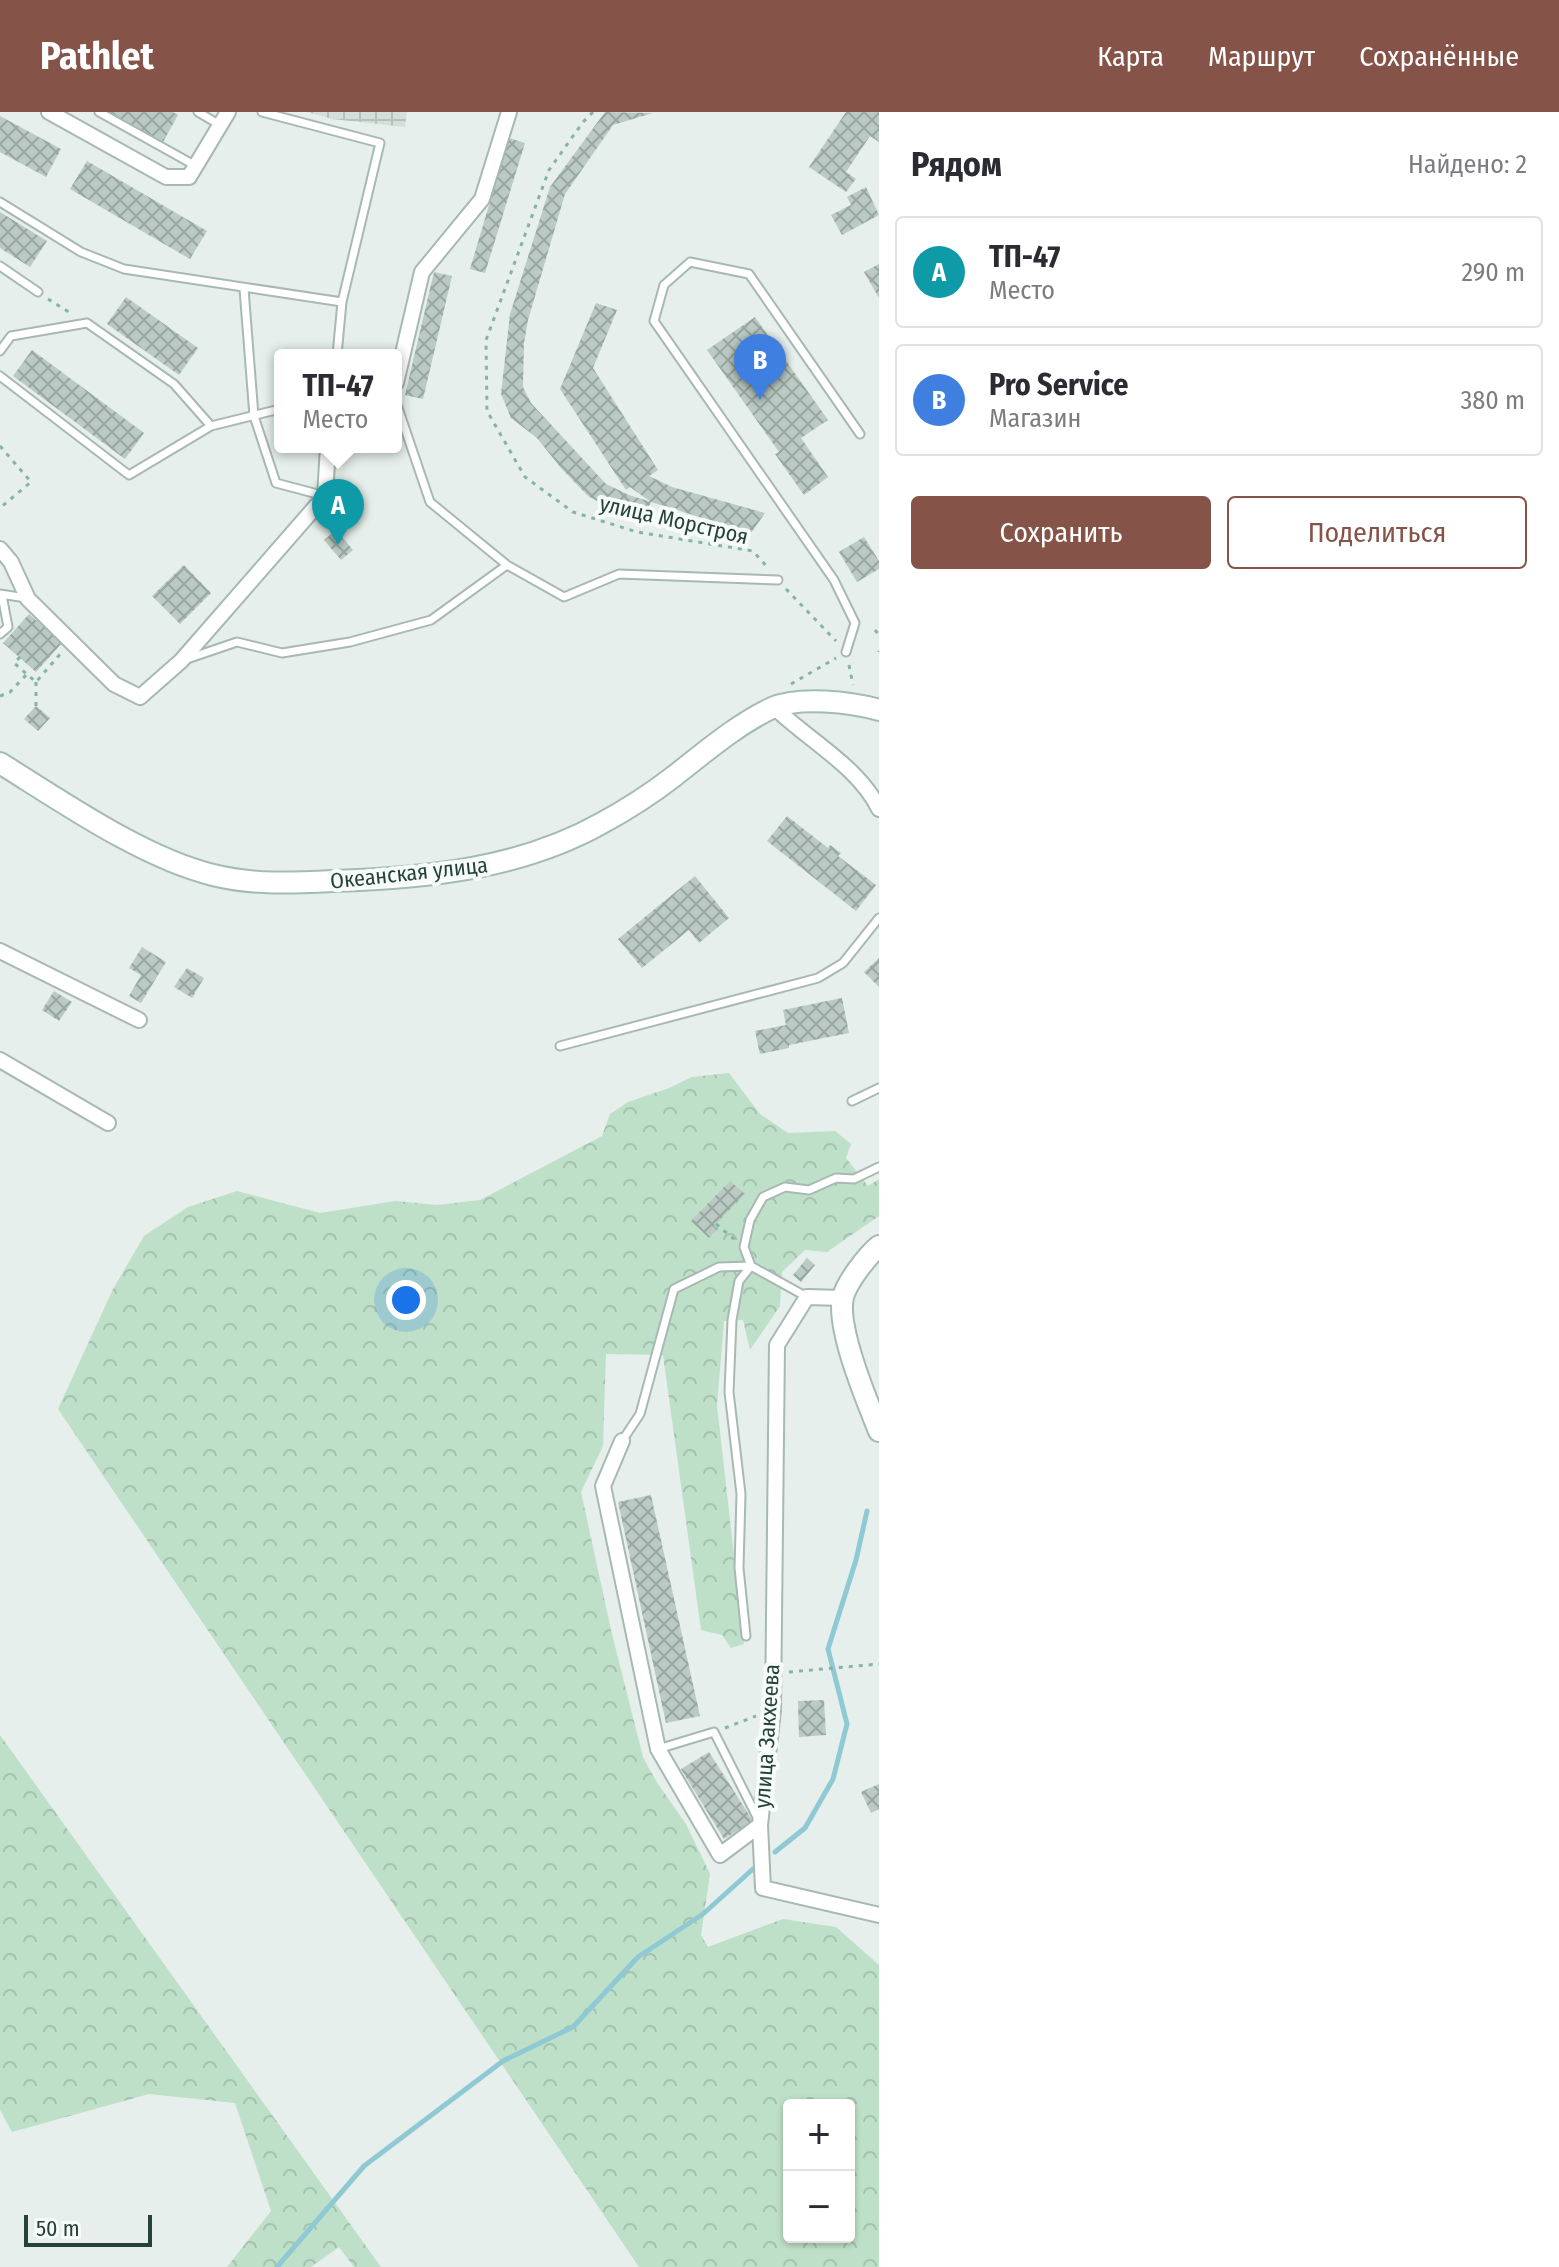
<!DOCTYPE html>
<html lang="ru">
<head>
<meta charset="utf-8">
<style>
  :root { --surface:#fff; --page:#f2f2f3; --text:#2b2b33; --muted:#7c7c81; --line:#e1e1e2; --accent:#855347 }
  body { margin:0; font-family:"Fira Sans Condensed",sans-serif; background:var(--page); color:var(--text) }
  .controls { position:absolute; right:24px; bottom:24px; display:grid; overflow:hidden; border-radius:8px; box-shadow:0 2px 6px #0004 }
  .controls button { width:72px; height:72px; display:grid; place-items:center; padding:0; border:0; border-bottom:2px solid var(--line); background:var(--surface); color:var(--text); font:40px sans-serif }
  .scale { position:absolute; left:24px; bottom:20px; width:128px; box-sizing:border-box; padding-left:8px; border:4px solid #24423a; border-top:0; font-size:22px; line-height:28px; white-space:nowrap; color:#24423a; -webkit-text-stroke:6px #f7fbf9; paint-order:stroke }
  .you { position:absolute; left:406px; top:1188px; width:28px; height:28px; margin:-20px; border:6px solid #fff; border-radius:50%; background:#1a73e8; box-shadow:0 0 0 12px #1a73e833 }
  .badge { display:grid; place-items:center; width:52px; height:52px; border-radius:50%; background:var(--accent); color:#fff; font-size:26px; font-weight:700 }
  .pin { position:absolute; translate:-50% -66px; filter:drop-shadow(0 2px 4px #0008) }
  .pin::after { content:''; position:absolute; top:42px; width:28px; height:24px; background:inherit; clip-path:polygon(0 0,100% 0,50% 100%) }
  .popup { position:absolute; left:274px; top:237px; width:128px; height:104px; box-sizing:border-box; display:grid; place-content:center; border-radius:8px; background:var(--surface); filter:drop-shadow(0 2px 6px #0005); font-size:26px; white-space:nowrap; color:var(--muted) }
  .popup b { font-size:30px; color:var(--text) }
  .popup::after { content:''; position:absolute; left:50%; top:100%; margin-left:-16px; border:16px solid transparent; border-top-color:var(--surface) }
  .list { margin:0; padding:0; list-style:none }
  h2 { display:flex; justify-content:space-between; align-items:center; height:104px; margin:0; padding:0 32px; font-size:34px }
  h2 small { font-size:26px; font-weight:400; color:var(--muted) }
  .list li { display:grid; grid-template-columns:52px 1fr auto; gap:24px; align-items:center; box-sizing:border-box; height:112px; margin:0 16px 16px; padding:0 16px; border:2px solid var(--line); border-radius:8px }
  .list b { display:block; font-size:30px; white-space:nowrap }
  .list p { margin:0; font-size:26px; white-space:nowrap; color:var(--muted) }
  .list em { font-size:26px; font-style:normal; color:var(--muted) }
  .actions { display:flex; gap:16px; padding:24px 32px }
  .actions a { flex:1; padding:18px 0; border:2px solid var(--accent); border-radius:8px; text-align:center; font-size:28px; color:var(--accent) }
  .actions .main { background:var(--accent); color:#fff }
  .map { position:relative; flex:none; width:879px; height:2155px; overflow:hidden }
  header { display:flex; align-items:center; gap:48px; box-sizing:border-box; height:112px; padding:0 40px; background:var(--accent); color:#fff }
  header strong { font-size:38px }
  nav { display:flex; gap:44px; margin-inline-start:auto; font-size:28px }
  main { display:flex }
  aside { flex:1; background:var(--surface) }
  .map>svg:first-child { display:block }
</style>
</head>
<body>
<header>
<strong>Pathlet</strong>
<nav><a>Карта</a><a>Маршрут</a><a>Сохранённые</a></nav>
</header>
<main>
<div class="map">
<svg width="879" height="2155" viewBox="0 0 879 2155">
  <defs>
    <pattern id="industrial-grid" width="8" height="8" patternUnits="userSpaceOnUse" patternTransform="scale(2)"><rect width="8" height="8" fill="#d4dfda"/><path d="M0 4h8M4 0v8" fill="none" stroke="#b6c1bc"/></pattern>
    <pattern id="forest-crowns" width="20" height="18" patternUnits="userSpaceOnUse" patternTransform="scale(2)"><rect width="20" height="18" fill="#bfe0c8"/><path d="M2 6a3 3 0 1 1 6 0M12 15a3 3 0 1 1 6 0" fill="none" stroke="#a4c1ad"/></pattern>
    <pattern id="building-cross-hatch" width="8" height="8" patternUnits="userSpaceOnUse" patternTransform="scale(2)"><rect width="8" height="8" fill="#bbcac4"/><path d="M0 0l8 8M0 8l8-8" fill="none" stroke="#98a6a0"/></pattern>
  </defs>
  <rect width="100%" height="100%" fill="#e6efeb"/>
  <!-- industrial -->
  <path fill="url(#industrial-grid)" d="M307 0H407L405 15 332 7Z"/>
  <!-- forest -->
  <path fill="url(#forest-crowns)" fill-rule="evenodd" d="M729 961 760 1002 788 1021 835 1019 851 1032 846 1046 868 1074 879 1067V1104L827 1140 805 1138 782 1160 780 1194 750 1238 743 1208 724 1209 717 1293 744 1532 731 1536 722 1523 701 1518 663 1243 606 1242 603 1334 581 1380 612 1522 643 1645 656 1669 686 1712 710 1762 701 1823 708 1835 783 1807 836 1815 879 1853V2155H639L58 1297 113 1177 144 1124 188 1095 237 1079 320 1101 395 1089 437 1093 480 1088 602 1024 610 1002 628 990 669 976 692 965ZM789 1993H849V2125H789Z
    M0 1623 381 2155H354L339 2135 311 2155H227L271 2099 235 1991 149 1982 12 2020 0 1998Z"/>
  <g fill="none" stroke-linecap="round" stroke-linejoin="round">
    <!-- stream -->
    <path stroke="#8ec9d4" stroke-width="5" d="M775 1740 805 1716 833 1667 847 1612 828 1537 856 1448 867 1399
      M277 2155 364 2054 503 1949 573 1915 638 1845 703 1802 753 1757"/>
  </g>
  <!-- building -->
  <path fill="url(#building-cross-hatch)" d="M109 0H173L178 3 163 30Z
    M605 0 653 1 613 13 565 82 528 208 524 231 523 275 531 291 606 372 629 383 651 390 643 406 606 394 588 384 561 356 537 326 511 306 501 282 510 202 550 75Z
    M846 0H879V30L870 24 846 60 856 67 846 80 809 55Z
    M0 4 61 37 46 65 0 40Z
    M509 26 525 31 485 161 470 157Z
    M87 49 207 119 190 147 70 77Z
    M866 75 879 103 842 123 831 103 851 93 847 85Z
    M0 100 47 129 30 155 0 136Z
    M879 152V186L864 160Z
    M434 160 452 164 423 287 405 283Z
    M126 185 198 236 179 263 107 212Z
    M596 191 617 198 593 256 658 358 649 364 672 375 765 401 751 421 651 390 630 375 626 378 560 277Z
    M755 205 828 308 801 326 828 365 804 383 775 342 779 340 707 238Z
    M32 238 144 321 125 347 13 264Z
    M336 418 353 438 341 448 324 428Z
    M864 425 879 449V457L857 470 839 440Z
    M184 453 211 481 180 512 152 484Z
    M29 502 62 531 36 560 3 531Z
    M36 594 50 606 38 619 24 607Z
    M787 704 828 736 830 733 841 741 838 744 876 773 856 799 767 729Z
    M695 764 729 806 699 831 689 818 642 856 618 827Z
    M142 835 166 850 141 891 129 884 141 863 129 856Z
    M879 846V875L864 860Z
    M187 856 204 866 192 886 174 875Z
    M54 879 72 890 59 909 42 898Z
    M842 886 849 921 789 933V936L760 942 755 919 786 913 783 898Z
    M730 1069 745 1082 714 1114 718 1117 709 1126 691 1109Z
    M807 1146 815 1153 801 1170 793 1163Z
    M651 1383 700 1604 666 1611 618 1390Z
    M824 1588 826 1623 799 1625 798 1589Z
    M709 1640 753 1709 724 1727 681 1657Z
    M879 1672V1697L871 1701 861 1680Z"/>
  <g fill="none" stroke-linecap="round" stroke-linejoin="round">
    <defs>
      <path id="lane" d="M99 0 196 54
        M198 0 220 13
        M262 0 380 31 342 190 337 243
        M0 90 81 140 124 157 342 190
        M0 154 38 180
        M244 177 254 304 276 371 325 384
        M0 239 11 224 87 211 174 272 211 314
        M0 264 129 363 211 314 280 297
        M396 290 430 390 507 453 564 485 619 462 778 468
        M0 482 26 486
        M0 522 8 515 2 483
        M846 540 855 511 834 468 654 209 664 173 690 150 749 162 860 322
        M187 547 237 530 282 541 350 530 431 508 507 453
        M560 934 818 866 843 851 879 806
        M852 989 879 976
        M622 1329 640 1302 674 1177 719 1155 751 1154 807 1185
        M746 1524 739 1456 741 1382 729 1280 732 1208 739 1169 751 1154 744 1135 750 1108 763 1085 785 1075 809 1078 836 1066 854 1067 879 1055
        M658 1637 714 1620 759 1709"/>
      <path id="street" d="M49 0 166 65H189L228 0
        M396 271 422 160 482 87 509 0
        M0 437 11 450 28 487 114 572 140 585 181 549 325 384 328 335
        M774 595C808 628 859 655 879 697
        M0 839 139 908
        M0 948 108 1011
        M622 1329 603 1374 654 1618 658 1637 720 1743 760 1713 773 1598 777 1233 807 1185 843 1186
        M760 1713 763 1776 879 1803"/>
      <path id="secondary" d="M0 651C61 689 143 746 213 763 253 773 293 771 333 769 426 766 520 757 602 711 626 698 651 682 673 665 704 641 736 613 772 596 799 584 851 590 879 598
        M879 1134C867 1144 847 1170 843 1185 836 1216 867 1289 879 1319"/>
    </defs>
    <!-- lane casing -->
    <use href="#lane" stroke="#a8b8b2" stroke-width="11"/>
    <!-- street casing -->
    <use href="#street" stroke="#a8b8b2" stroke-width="18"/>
    <!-- secondary casing -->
    <use href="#secondary" stroke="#a4bbb3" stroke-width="24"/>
    <!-- path -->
    <path stroke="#86b3a5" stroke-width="3" stroke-dasharray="4 6" stroke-linecap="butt" d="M593 0 583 10 549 58 486 228 487 299 525 365 573 400 637 420 753 439 768 456
      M48 187 72 202
      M0 334 31 370 0 396
      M786 477 836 529
      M875 518 879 523
      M879 539V540
      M20 545 14 551 36 570 62 540
      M849 553 853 573
      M36 570V594
      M791 572 836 546
      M0 584 10 580 27 562
      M716 1112 735 1128
      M789 1560 879 1552
      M725 1616 756 1604"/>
    <!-- lane -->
    <use href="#lane" stroke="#fff" stroke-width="7"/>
    <!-- street -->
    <use href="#street" stroke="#fff" stroke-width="14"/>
    <!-- secondary -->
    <use href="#secondary" stroke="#fff" stroke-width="20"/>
  </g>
  <g text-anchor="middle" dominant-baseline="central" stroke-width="8" stroke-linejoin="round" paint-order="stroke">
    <!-- street labels -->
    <g font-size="22" fill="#24423a" stroke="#f7fbf9">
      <text transform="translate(674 408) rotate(13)">улица Морстроя</text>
      <text transform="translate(409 761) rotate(-6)">Океанская улица</text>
      <text transform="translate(767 1624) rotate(-86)">улица Закхеева</text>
    </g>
  </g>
</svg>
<div class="controls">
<button>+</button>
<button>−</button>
</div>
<div class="scale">50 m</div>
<div class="you"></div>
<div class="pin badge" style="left:338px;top:433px;background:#0f9aa8">A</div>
<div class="popup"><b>ТП-47</b>Место</div>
<div class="pin badge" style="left:760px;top:288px;background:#3f7fe0">B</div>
</div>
<aside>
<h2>Рядом<small>Найдено: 2</small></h2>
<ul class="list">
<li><span class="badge" style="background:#0f9aa8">A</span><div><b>ТП-47</b><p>Место</p></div><em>290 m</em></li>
<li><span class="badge" style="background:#3f7fe0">B</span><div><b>Pro Service</b><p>Магазин</p></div><em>380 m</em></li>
</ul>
<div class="actions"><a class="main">Сохранить</a><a>Поделиться</a></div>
</aside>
</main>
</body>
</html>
